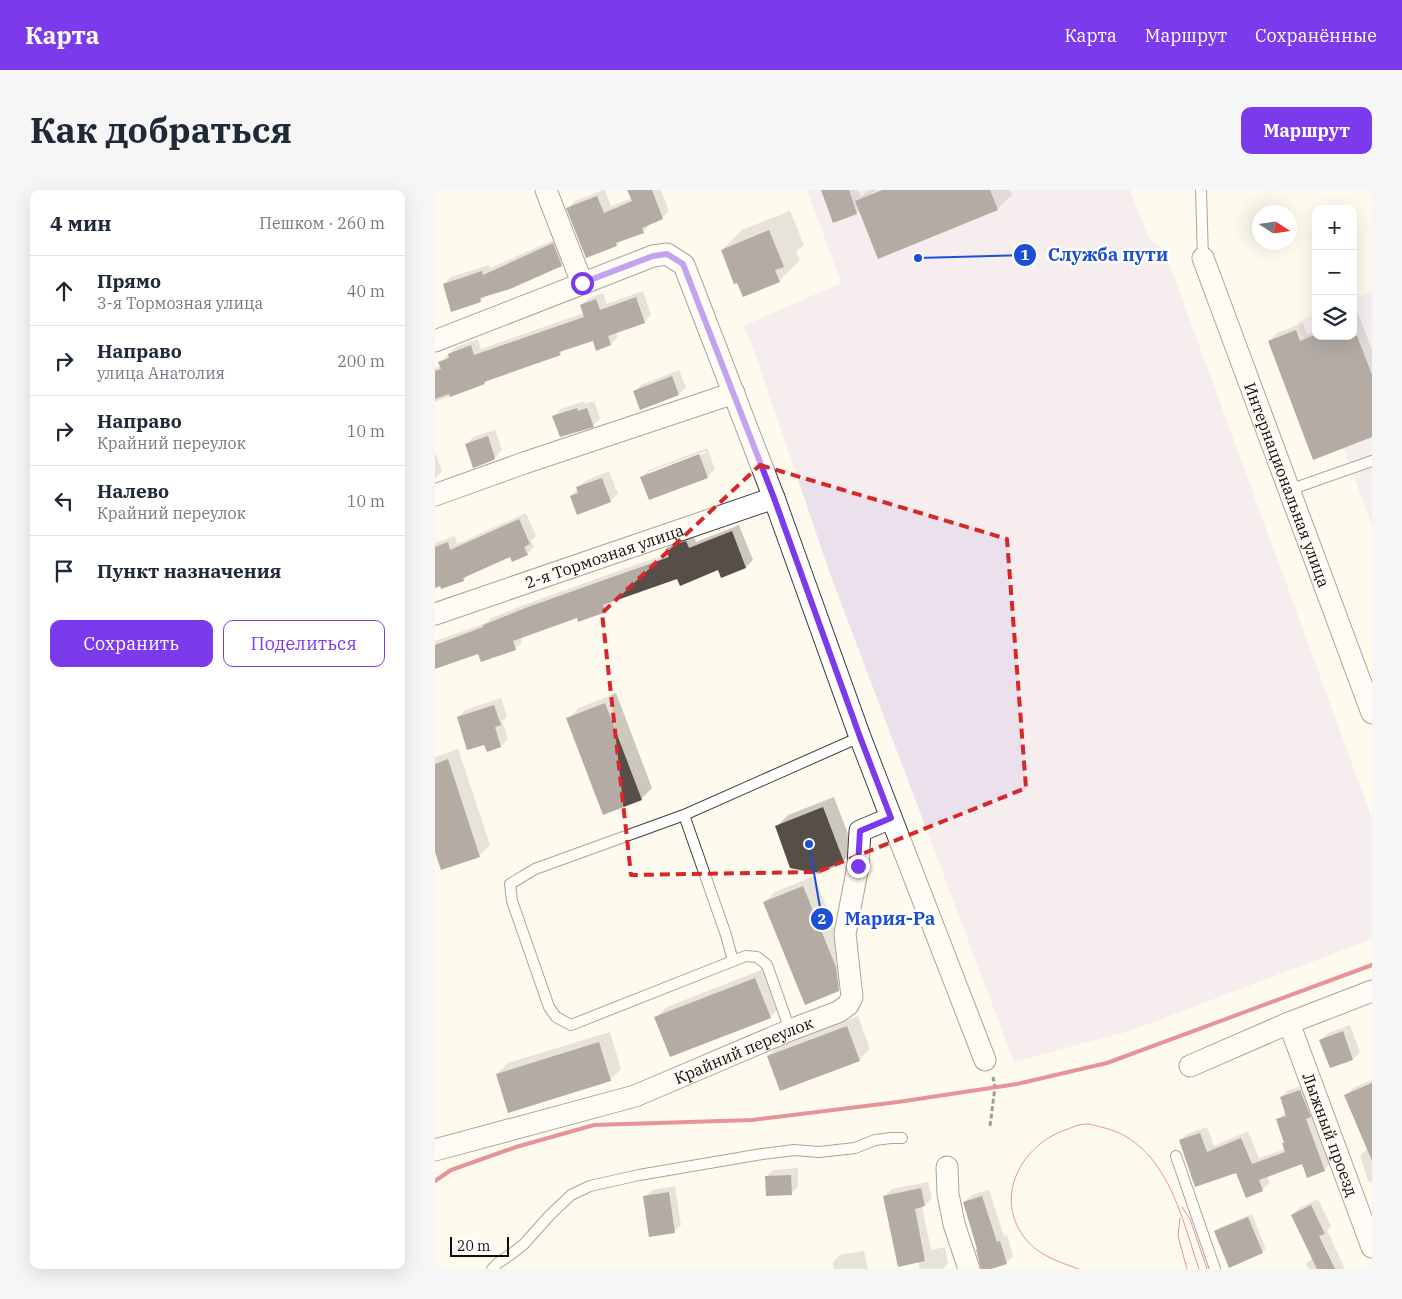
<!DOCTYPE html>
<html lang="ru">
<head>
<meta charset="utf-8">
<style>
  :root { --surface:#fff; --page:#f6f6f7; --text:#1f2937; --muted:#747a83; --line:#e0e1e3; --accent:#7c3aed }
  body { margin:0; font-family:"IBM Plex Serif",serif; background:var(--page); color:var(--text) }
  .controls { position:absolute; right:15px; top:15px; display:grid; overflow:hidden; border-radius:10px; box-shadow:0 5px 20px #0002 }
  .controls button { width:45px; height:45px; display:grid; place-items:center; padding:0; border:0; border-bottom:1px solid var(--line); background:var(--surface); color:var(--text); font:25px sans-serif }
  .compass { position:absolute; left:817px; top:15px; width:45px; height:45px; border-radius:50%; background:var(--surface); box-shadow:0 5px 20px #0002; rotate:102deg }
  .scale { position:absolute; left:15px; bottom:12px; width:59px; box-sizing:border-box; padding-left:5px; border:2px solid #0d0d0d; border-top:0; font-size:14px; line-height:18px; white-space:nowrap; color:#0d0d0d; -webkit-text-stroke:4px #fff; paint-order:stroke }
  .stop { position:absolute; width:15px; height:15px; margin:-11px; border:4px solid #7c3aed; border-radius:50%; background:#fff }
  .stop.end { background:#7c3aed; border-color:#fff; box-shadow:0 1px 5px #0008 }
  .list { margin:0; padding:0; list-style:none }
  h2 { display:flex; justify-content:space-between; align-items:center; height:65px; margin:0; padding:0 20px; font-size:21px }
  h2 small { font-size:16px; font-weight:400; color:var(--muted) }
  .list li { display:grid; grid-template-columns:32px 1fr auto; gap:15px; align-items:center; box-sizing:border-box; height:70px; padding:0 20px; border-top:1px solid var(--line) }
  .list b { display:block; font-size:19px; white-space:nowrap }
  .list p { margin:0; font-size:16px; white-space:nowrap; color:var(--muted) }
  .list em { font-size:16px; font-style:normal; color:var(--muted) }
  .actions { display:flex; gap:10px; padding:15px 20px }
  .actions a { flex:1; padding:11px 0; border:1px solid var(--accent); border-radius:10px; text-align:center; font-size:18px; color:var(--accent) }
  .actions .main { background:var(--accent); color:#fff }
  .icon { flex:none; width:28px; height:28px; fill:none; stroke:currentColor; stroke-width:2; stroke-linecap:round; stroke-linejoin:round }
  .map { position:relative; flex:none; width:937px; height:1079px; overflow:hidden; border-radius:10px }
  header { display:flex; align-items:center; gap:30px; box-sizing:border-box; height:70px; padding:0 25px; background:var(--accent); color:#fff }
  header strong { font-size:24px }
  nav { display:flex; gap:28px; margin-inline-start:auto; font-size:18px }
  .intro { display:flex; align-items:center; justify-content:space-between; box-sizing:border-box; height:120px; padding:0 30px }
  h1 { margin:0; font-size:35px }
  .button { padding:12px 22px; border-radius:10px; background:var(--accent); color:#fff; font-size:18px; font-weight:700 }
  main { display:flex; gap:30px; padding:0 30px }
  aside { flex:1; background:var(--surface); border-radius:10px; box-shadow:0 5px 20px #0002 }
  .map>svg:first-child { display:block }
</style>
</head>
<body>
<header>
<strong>Карта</strong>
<nav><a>Карта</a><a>Маршрут</a><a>Сохранённые</a></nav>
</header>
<div class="intro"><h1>Как добраться</h1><a class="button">Маршрут</a></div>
<main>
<aside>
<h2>4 мин<small>Пешком · 260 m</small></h2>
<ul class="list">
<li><svg class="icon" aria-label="ahead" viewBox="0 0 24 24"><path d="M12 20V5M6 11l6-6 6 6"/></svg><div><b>Прямо</b><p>3-я Тормозная улица</p></div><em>40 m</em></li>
<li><svg class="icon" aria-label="right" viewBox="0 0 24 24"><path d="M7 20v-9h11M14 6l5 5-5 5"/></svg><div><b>Направо</b><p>улица Анатолия</p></div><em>200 m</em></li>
<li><svg class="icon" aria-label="right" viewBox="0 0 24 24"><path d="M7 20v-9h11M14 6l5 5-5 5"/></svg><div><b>Направо</b><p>Крайний переулок</p></div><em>10 m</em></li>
<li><svg class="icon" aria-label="left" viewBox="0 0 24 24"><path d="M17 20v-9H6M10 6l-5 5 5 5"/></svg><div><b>Налево</b><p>Крайний переулок</p></div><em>10 m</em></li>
<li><svg class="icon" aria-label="arrive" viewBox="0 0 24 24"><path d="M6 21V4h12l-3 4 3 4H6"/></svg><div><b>Пункт назначения</b></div></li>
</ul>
<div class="actions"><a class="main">Сохранить</a><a>Поделиться</a></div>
</aside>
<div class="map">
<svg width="937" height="1079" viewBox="0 0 937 1079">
  <rect width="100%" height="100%" fill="#fffaee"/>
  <!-- industrial -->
  <path fill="#ebe1ed" d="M372 0H695L714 48 729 59 937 628V746L932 751 695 841 579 872 394 381 317 155 308 136 406 93Z
    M937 101V336L862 132 881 124V146H918V109Z"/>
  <!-- shadow -->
  <path fill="#0003" fill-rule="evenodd" d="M168 0H170L176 16 197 8 193 0H226L234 21 227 28 215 34 208 42 186 50 182 55 152 67 133 19 140 11Z
    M388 0H423L426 7 433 0H444L437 3V6L451 0H575L577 5 562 19 425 20 422 23Z
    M355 21 369 55 361 62 365 70 344 91 287 60 307 40Z
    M125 47 134 68 126 75 52 105 45 111 9 94 16 87 54 75 55 78Z
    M208 101 216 125 209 132 181 142 183 147 176 154 162 159 159 150 130 158 125 164 54 188 50 193 0 212V178L6 176 5 173 21 157 43 149 46 159 149 123 146 115 154 108 168 103 172 114Z
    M923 124 937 159V246L834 151 842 143 868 133 872 144 881 141V146H918V126Z
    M244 180 251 197 244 204 206 219 199 202 206 195Z
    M149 211 150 214 159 211 165 228 158 236 119 226 126 219Z
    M60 240 67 260 59 269 31 255 38 247Z
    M272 258 280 279 273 286 215 309 207 287 214 280ZM270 261 271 263 213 285V282Z
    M0 262 7 281 0 289Z
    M174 281 183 304 175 311 136 306 150 291Z
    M91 323 101 346 96 351 99 357 92 364 76 365 34 384 29 390 7 397 6 395 0 397V353L20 346 22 354Z
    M304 335 318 370 311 377 287 386 284 379 243 387 176 411 177 414 170 421 143 427 86 447 87 452 80 459 43 462 0 478V451L51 433 56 428 102 410 234 363 232 359 239 352 258 345 261 352Z
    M181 503 217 598 206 609 133 529 144 518Z
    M66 508 72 527 67 531 73 549 66 556 52 561 50 553 23 527 30 520Z
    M23 559 55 655 44 666 0 658V567Z
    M399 607 419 660 408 671 342 636 353 625Z
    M379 686 411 766 414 789 403 800 329 713 340 702Z
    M331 778 346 816 335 827H221L232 817Z
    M423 826 435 859 424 870 333 866 344 855Z
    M915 835 925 862 918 869 895 877 886 850 893 843Z
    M175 842 186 879 175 890 62 884 73 873Z
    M937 890V995L936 992 934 993 925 966 933 958 911 905 918 898Z
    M873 894 896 973 889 980 868 973 832 986 835 993 827 1000 801 982 745 951 752 944 772 937 779 956 813 941 824 968 850 959V952L843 929 851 922 846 907 853 900Z
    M363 978V997L356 1004 331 987 338 980Z
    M493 992 497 1008 490 1015 487 1016 496 1060 510 1057 513 1073 508 1079H485L483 1071 450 1006 457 999Z
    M240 996 246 1035 239 1042 210 1007 217 1000Z
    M554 1000 569 1046 572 1045 578 1066 571 1073 552 1079H547L543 1058 529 1012 537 1005Z
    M883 1009 896 1036 892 1040 910 1079H874L871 1074 878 1068 857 1025 864 1018Z
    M817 1024 831 1059 828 1062 781 1041 784 1038Z
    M429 1061 433 1079H399L398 1072 405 1065Z"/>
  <!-- building -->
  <path fill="#574d49" d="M192 0H217L228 29 207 38 209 43 181 53 182 56 151 68 131 18 162 6 169 23 197 11Z
    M386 0H414L422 24 398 33Z
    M447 0H555L563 20 443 69 420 11Z
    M334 40 349 77 340 80 345 92 308 107 302 93 299 94 286 60Z
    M118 53 127 76 75 99 45 108 46 112 16 122 8 94 47 81 48 85Z
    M201 107 210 133 173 146 176 155 161 161 158 151 124 162 126 165 49 192 50 194 15 207 14 204 0 209V181L6 179 3 172 14 168 13 164 36 155 39 165 149 127 145 115 161 109 165 120Z
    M861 140 865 151 877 146H922L937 185V247L878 270 833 151Z
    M237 186 244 205 205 220 198 201Z
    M142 218 143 221 152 218 159 237 125 247 117 226Z
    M53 246 60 268 59 269V270L38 278 30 254Z
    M264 264 273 288 214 310 205 287Z
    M167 288 176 312 142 325 135 306 143 303 141 297Z
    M84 329 95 354 89 357 93 365 77 372 75 367 28 388 29 391 6 399 5 396 0 398V357L13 352 15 360Z
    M297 341 311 378 286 388 283 380 245 396 242 389 168 415 171 422 143 432 142 428 78 451 81 460 46 472 43 464 0 479V455L48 437V435L93 417 234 367 230 359 236 356 251 351 254 358Z
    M170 513 207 610 168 625 131 528Z
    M59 515 66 535 60 537 66 557 52 562 49 555 32 560 22 527Z
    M13 569 45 667 6 680 0 662V574Z
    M388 617 409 672 384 684 355 678 340 636Z
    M368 696 401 777 404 801 370 815 328 712Z
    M320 788 336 828 235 867 219 827Z
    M412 836 425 871 345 901 332 866Z
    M908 841 918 870 895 878 884 850Z
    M164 852 176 891 73 923 61 884Z
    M937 893V971L909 905Z
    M865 900 876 927 871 929 890 981 872 988 867 974 824 990 828 1001 811 1008 801 983 760 997 744 950 765 943 772 962 806 948 817 974 850 962 847 953H849L841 929 851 926 845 907Z
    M356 985 357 1005 331 1006 330 986Z
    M486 998 490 1016 480 1019 490 1071 463 1077 448 1006Z
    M234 1002 240 1043 214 1047 208 1006Z
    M547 1006 562 1052 565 1051 572 1074 556 1079H546L541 1059H542L528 1012Z
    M876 1015 890 1044 884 1046 900 1079H882L856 1025Z
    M813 1027 828 1063 794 1078 779 1041Z"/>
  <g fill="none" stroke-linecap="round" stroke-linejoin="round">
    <defs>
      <path id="service" d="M766 0 768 68
        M854 300 937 271
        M249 625 291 745 298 771 136 835 121 827 114 817 77 711 75 694 100 679 249 625 425 547
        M298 771 311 766 322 767 332 775 355 840
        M741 966 780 1079
        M57 1079 63 1073 75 1065 89 1054 115 1025 136 1005 155 996 204 985 327 964 359 960 384 962 420 958 440 950 456 948H467"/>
      <g id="minor">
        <path d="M111 0 147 93"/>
        <path id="s1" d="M768 68 937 523"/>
        <path d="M0 151 218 66 232 64 249 75 339 308 425 547 550 870"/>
        <path d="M0 305 89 273 299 203"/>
        <path id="s2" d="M0 424 339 308"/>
        <path id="s3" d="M854 833 937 1057"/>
        <path d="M755 876 854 833 937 801"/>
        <path id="s4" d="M0 960 200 906 355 840 403 822 413 815 417 807 410 744 423 676 425 641 456 628"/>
        <path d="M512 977 513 1004 519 1034 534 1079"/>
      </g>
    </defs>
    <!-- service casing -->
    <use href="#service" stroke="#404040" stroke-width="12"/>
    <!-- minor casing -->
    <use href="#minor" stroke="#404040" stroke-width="23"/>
    <!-- path -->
    <path stroke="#2f2f2f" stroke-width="3" stroke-dasharray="5 2.5" stroke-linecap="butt" d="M555 936 560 897 558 887"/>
    <!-- service -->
    <use href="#service" stroke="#fff" stroke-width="10"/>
    <!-- minor -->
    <use href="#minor" stroke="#fff" stroke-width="21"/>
    <!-- tram -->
    <path stroke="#ca1932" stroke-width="1" d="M747 1017 755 1029 772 1079
      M745 1028 743 1046 752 1079
      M644 1079C624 1072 602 1065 589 1047 558 1005 588 953 633 939 638 937 645 934 651 934 657 934 664 937 670 938 689 943 703 953 716 968 742 1000 751 1041 764 1079"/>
    <!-- rail -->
    <path stroke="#ca1932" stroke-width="4" d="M0 991 16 980 81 957 159 935 317 930 463 912 582 894 672 873 937 775"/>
  </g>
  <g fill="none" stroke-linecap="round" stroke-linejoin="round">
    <!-- route -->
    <path stroke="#7c3aed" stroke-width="6" d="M147 93 218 66 232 64 248 74 339 308 425 547 456 628 425 641 423 676"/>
  </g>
  <!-- marked area -->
  <path d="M0 0H937V1079H0ZM325 275 572 349 591 598 382 682 196 685 167 423Z" fill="#fffaee" fill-opacity=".55" fill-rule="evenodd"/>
  <path fill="none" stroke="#d62828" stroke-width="4" stroke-dasharray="10 6" stroke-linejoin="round" d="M325 275 572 349 591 598 382 682 196 685 167 423Z"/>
  <g text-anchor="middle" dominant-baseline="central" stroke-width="5" stroke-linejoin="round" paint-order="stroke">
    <!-- street labels -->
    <g font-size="16" fill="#0d0d0d" stroke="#fff">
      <text stroke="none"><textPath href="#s1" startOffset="242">Интернациональная улица</textPath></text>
      <text stroke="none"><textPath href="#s2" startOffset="179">2-я Тормозная улица</textPath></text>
      <text stroke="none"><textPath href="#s4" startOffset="325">Крайний переулок</textPath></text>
      <text stroke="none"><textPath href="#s3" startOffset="119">Лыжный проезд</textPath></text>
    </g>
  </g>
  <!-- callouts -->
  <path fill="none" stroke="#1d4ed8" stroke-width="2" d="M483 68L590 65M374 654L387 729"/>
  <g fill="#1d4ed8" stroke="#fff" stroke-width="2">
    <circle cx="483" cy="68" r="5"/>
    <circle cx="374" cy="654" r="5"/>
    <circle cx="590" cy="65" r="12"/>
    <circle cx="387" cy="729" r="12"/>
  </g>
  <g font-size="15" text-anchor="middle" font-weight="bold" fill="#fff">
    <text x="590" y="70">1</text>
    <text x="387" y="734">2</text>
  </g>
  <g font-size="18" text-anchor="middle" font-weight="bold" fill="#1d4ed8" stroke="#fff" stroke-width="5" stroke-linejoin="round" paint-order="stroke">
    <text x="673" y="71">Служба пути</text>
    <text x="455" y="735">Мария-Ра</text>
  </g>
</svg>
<div class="controls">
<button>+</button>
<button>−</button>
<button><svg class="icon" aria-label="layers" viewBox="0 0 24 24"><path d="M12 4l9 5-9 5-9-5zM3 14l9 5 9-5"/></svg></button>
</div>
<svg class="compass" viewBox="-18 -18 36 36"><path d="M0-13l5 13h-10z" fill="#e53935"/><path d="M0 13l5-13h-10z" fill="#747a83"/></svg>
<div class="scale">20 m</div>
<div class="stop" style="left:147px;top:93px"></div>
<div class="stop end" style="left:423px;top:676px"></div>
</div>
</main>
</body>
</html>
